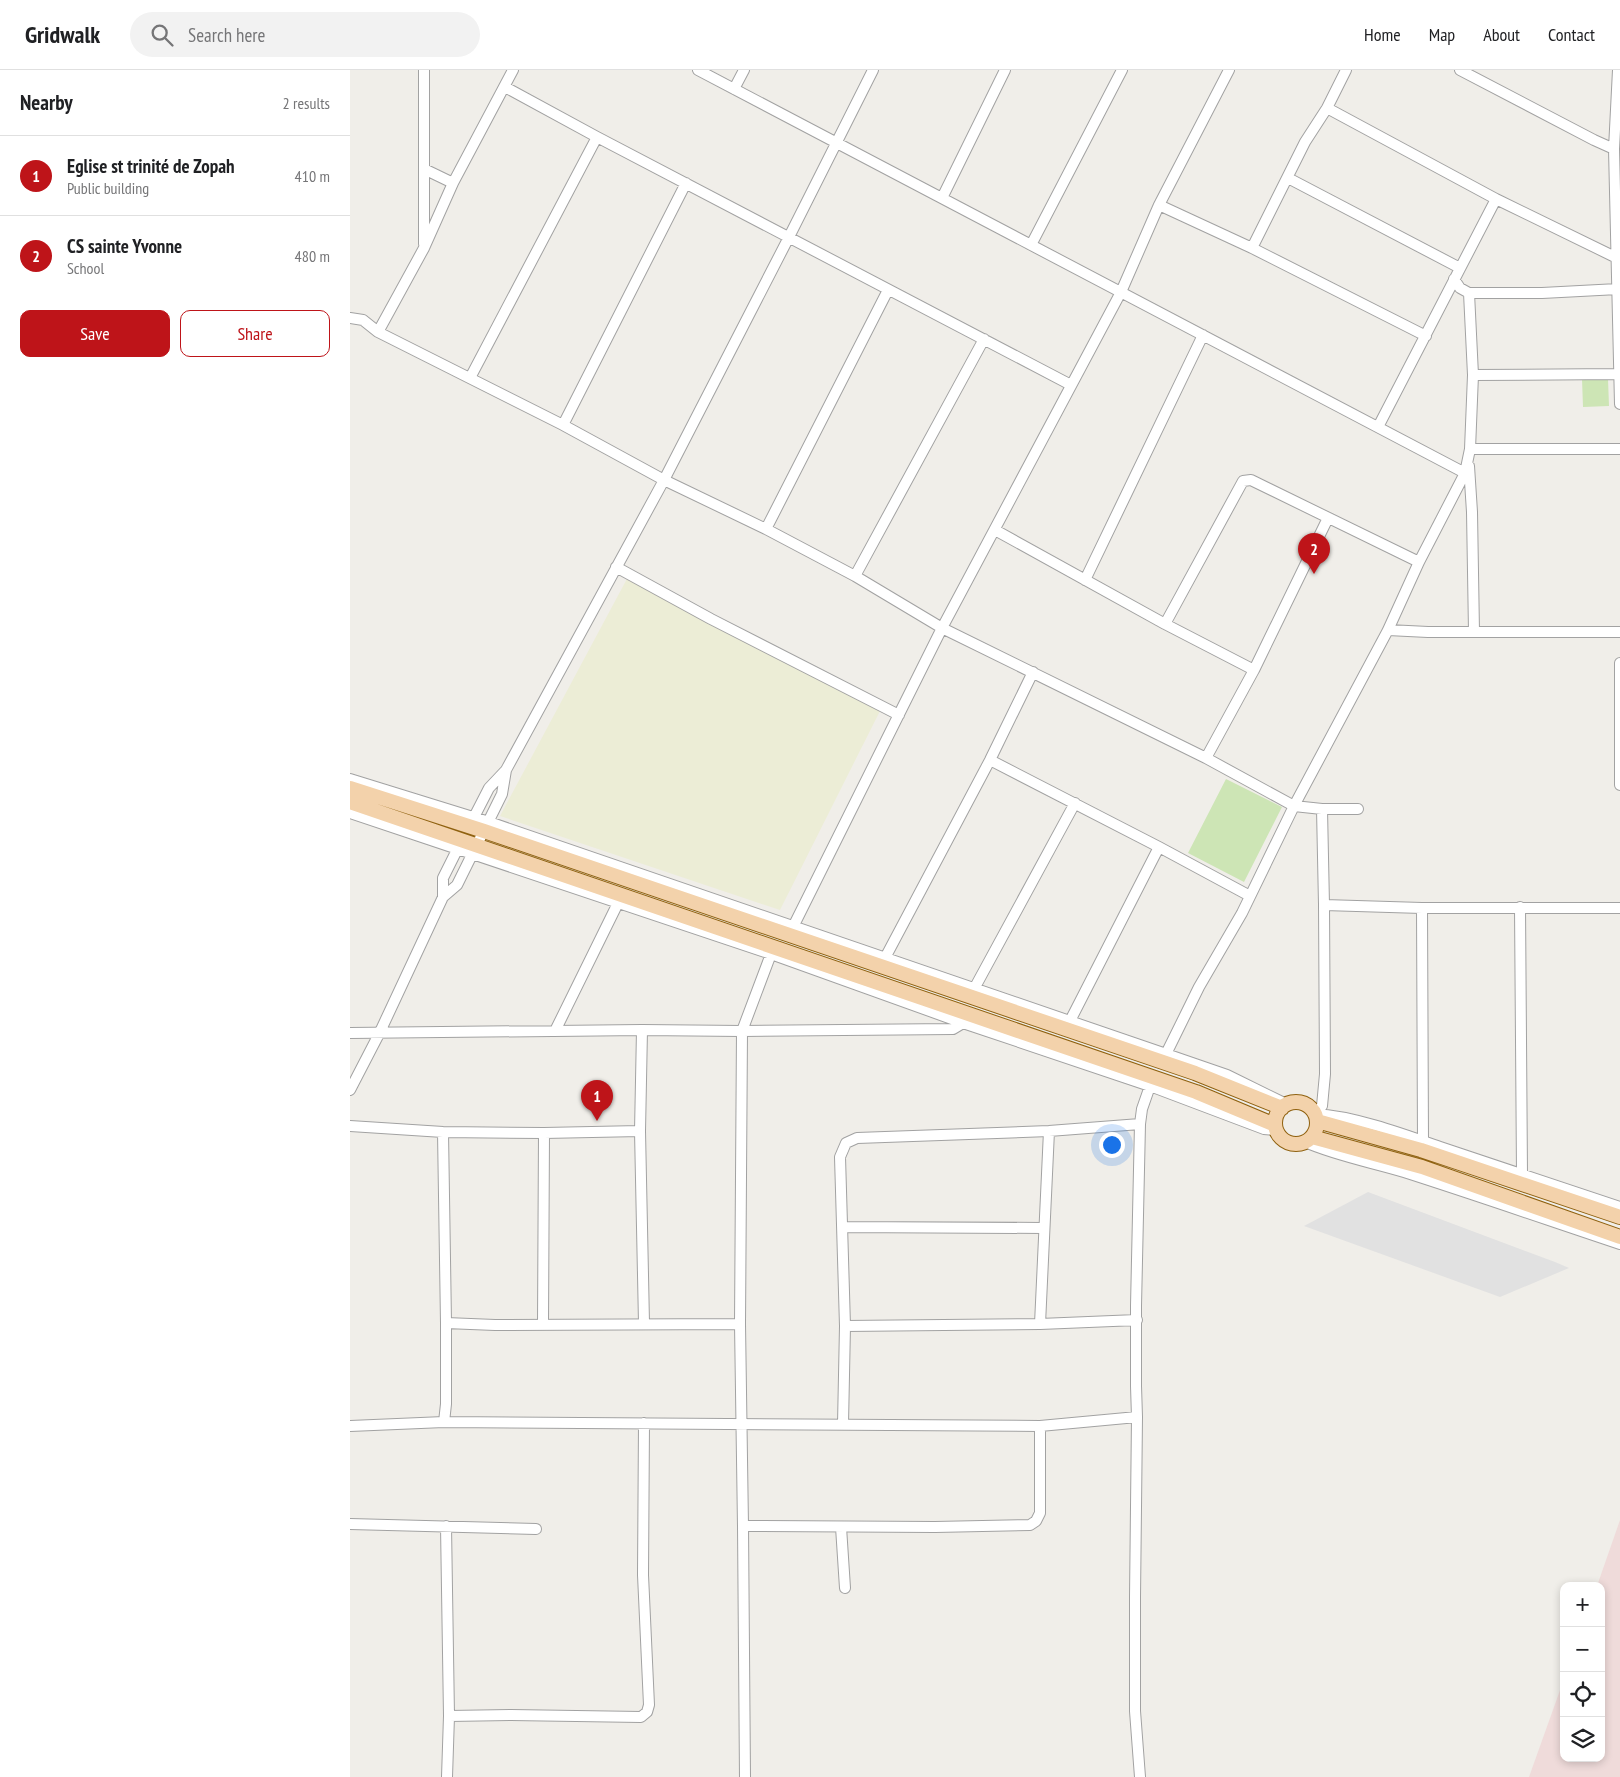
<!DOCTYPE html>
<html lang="en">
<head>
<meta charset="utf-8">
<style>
  :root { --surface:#fff; --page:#f2f2f2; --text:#202124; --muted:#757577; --line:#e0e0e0; --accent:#be1419 }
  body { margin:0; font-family:"PT Sans Narrow",sans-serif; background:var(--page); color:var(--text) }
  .controls { position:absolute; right:15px; bottom:15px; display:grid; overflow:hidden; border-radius:10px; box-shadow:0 2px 8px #0003 }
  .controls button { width:45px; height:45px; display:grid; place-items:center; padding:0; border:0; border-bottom:1px solid var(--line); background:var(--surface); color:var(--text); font:25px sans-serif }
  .you { position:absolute; left:761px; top:1074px; width:18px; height:18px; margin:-12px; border:4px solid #fff; border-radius:50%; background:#1a73e8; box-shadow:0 0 0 8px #1a73e833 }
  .badge { display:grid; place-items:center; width:32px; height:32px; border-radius:50%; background:var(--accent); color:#fff; font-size:16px; font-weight:700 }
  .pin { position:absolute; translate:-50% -41px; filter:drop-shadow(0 1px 2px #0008) }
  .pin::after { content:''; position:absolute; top:26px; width:18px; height:15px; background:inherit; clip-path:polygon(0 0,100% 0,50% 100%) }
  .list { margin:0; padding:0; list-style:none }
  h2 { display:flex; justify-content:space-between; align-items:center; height:65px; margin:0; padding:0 20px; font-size:21px }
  h2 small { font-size:16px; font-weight:400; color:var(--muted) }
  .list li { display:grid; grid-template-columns:32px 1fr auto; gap:15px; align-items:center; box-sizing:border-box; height:80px; padding:0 20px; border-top:1px solid var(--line) }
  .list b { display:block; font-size:19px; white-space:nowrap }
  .list p { margin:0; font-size:16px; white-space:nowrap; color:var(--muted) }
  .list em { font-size:16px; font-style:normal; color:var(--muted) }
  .actions { display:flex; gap:10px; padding:15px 20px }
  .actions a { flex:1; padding:11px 0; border:1px solid var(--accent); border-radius:10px; text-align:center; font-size:18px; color:var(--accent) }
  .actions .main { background:var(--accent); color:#fff }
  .icon { flex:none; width:28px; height:28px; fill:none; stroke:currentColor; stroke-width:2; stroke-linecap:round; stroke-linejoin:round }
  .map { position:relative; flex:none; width:1270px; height:1707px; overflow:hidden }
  header { display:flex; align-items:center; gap:30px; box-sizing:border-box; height:70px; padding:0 25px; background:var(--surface); border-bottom:1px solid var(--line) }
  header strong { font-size:24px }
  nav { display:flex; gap:28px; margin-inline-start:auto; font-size:18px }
  .search { width:350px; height:45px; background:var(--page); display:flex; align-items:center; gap:12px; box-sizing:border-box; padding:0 18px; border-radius:28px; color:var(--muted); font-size:19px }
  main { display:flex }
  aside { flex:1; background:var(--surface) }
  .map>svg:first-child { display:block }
</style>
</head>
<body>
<header>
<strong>Gridwalk</strong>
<div class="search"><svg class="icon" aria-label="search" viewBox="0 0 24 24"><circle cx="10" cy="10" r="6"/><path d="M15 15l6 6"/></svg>Search here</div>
<nav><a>Home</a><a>Map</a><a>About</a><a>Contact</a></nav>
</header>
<main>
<aside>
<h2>Nearby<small>2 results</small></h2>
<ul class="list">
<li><span class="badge">1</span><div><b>Eglise st trinité de Zopah</b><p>Public building</p></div><em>410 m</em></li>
<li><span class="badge">2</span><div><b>CS sainte Yvonne</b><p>School</p></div><em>480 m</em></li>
</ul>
<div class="actions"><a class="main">Save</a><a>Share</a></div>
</aside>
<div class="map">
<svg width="1270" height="1707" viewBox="0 0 1270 1707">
  <rect width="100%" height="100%" fill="#f0eee9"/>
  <!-- commercial -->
  <path fill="#efdbda" d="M1270 1450V1707H1179L1214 1609V1688H1251V1516H1247Z"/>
  <!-- farmland -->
  <path fill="#ecedd6" d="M279 505 532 637 430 840 150 746Z"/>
  <!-- grass -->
  <path fill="#cde5b5" d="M1232 309H1258L1259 336 1233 337Z
    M876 709 932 737 894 812 838 783Z"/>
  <!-- parking -->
  <path fill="#e1e1e1" d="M1018 1122 1205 1192 1219 1198 1150 1227 954 1156Z"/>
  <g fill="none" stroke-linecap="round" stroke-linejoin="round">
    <defs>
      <path id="minor" d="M74 0V174
        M348 0 1115 403
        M1110 0 1244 70 1264 79
        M1268 0 1264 79 1270 334
        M155 17 247 67 721 315
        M384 19 394 0
        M977 38 1146 129 1267 188
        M74 99 103 113
        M938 108 1110 198
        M592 128 655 0
        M809 135 902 178 1076 266
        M681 175 772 0
        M902 178 955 72 977 38 996 0
        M1104 209 1110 218 1119 223H1192L1268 219
        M0 248 13 250 28 262 213 355 314 410 416 459 505 506 592 558 856 688 944 736 972 739H1008
        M28 262 74 178 103 113 163 0
        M1123 305 1269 304
        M120 308 247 67
        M213 355 336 113
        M1028 357 1146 129
        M1120 379H1270
        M1119 396 1122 442 1124 562
        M416 459 538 220
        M645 460 815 554 904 600
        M266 497 361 549 549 645
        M505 506 634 269
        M735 510 853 265
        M815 554 893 411 901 410 1069 492
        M1038 560 1078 562H1270
        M1270 593V715
        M856 688 904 600 978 448
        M640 690 809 777 900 826
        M0 709 139 752 816 984 877 1005 934 1033
        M0 743 421 884 613 953 800 1016 914 1059 926 1060
        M121 753 139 718 156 700 314 410 439 167 523 0
        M93 827V808L110 774
        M974 835 1072 838H1270
        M1170 837 1172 1104
        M1072 838 1073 1071
        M444 855 592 558 771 222 809 135 879 0
        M535 888 640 690 683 602
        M624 919 725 733
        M720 951 809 777
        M292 960 290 1061 294 1253
        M205 961 268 833
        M0 963 292 960 392 961 603 959 613 953
        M816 984 849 917 892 843 944 736 1038 560 1069 492 1115 403 1120 379 1123 305 1119 223
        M0 1020 29 964 93 827 107 815 152 724 156 700
        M965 1044C1004 1046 1053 1064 1090 1077 1150 1097 1210 1117 1270 1137
        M965 1044 972 1036 975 1004 974 835 972 739
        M0 1056 93 1062 194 1063 290 1061
        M93 1062 96 1253V1334L94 1352
        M955 1072C987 1086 1021 1092 1054 1102 1126 1125 1198 1150 1270 1174
        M493 1157 693 1158
        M96 1253 145 1255 390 1254
        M193 1254 194 1063
        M690 1254 699 1061
        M495 1256 690 1254 787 1250
        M493 1354 495 1256 490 1087 496 1073 507 1068 699 1061 790 1054
        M0 1356 94 1352 690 1356 787 1347
        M0 1454 186 1459
        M96 1456 99 1646 97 1707
        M393 1456 585 1457 680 1455 686 1451 690 1443V1356
        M491 1457 495 1518
        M99 1646 161 1645 291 1647 297 1642 299 1635 293 1505 294 1353
        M395 1707 393 1456 390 1254 392 961 421 884
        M790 1707 785 1641V1528L787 1347 786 1316V1236L790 1054 792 1039 800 1016"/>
      <path id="major" d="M0 718 134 761 845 1003 932 1038
        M0 732 846 1022 925 1055
        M925 1053a21 21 0 1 1 42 0a21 21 0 1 1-42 0Z
        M967 1051 1071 1080 1270 1147
        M962 1067 1072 1097 1270 1167"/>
    </defs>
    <!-- minor casing -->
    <use href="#minor" stroke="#a2a2a2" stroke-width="12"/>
    <!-- major casing -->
    <use href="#major" stroke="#8f610f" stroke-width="16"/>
    <!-- minor -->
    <use href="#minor" stroke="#fff" stroke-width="10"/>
    <!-- major -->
    <use href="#major" stroke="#f3d2ab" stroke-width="14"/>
  </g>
</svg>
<div class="controls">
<button>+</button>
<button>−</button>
<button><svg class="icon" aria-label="locate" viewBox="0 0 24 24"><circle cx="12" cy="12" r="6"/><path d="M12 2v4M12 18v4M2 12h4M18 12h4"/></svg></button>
<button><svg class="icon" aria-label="layers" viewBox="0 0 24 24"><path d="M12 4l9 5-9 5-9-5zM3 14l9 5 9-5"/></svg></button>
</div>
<div class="you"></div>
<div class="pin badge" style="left:247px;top:1051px">1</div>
<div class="pin badge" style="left:964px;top:504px">2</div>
</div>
</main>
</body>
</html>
